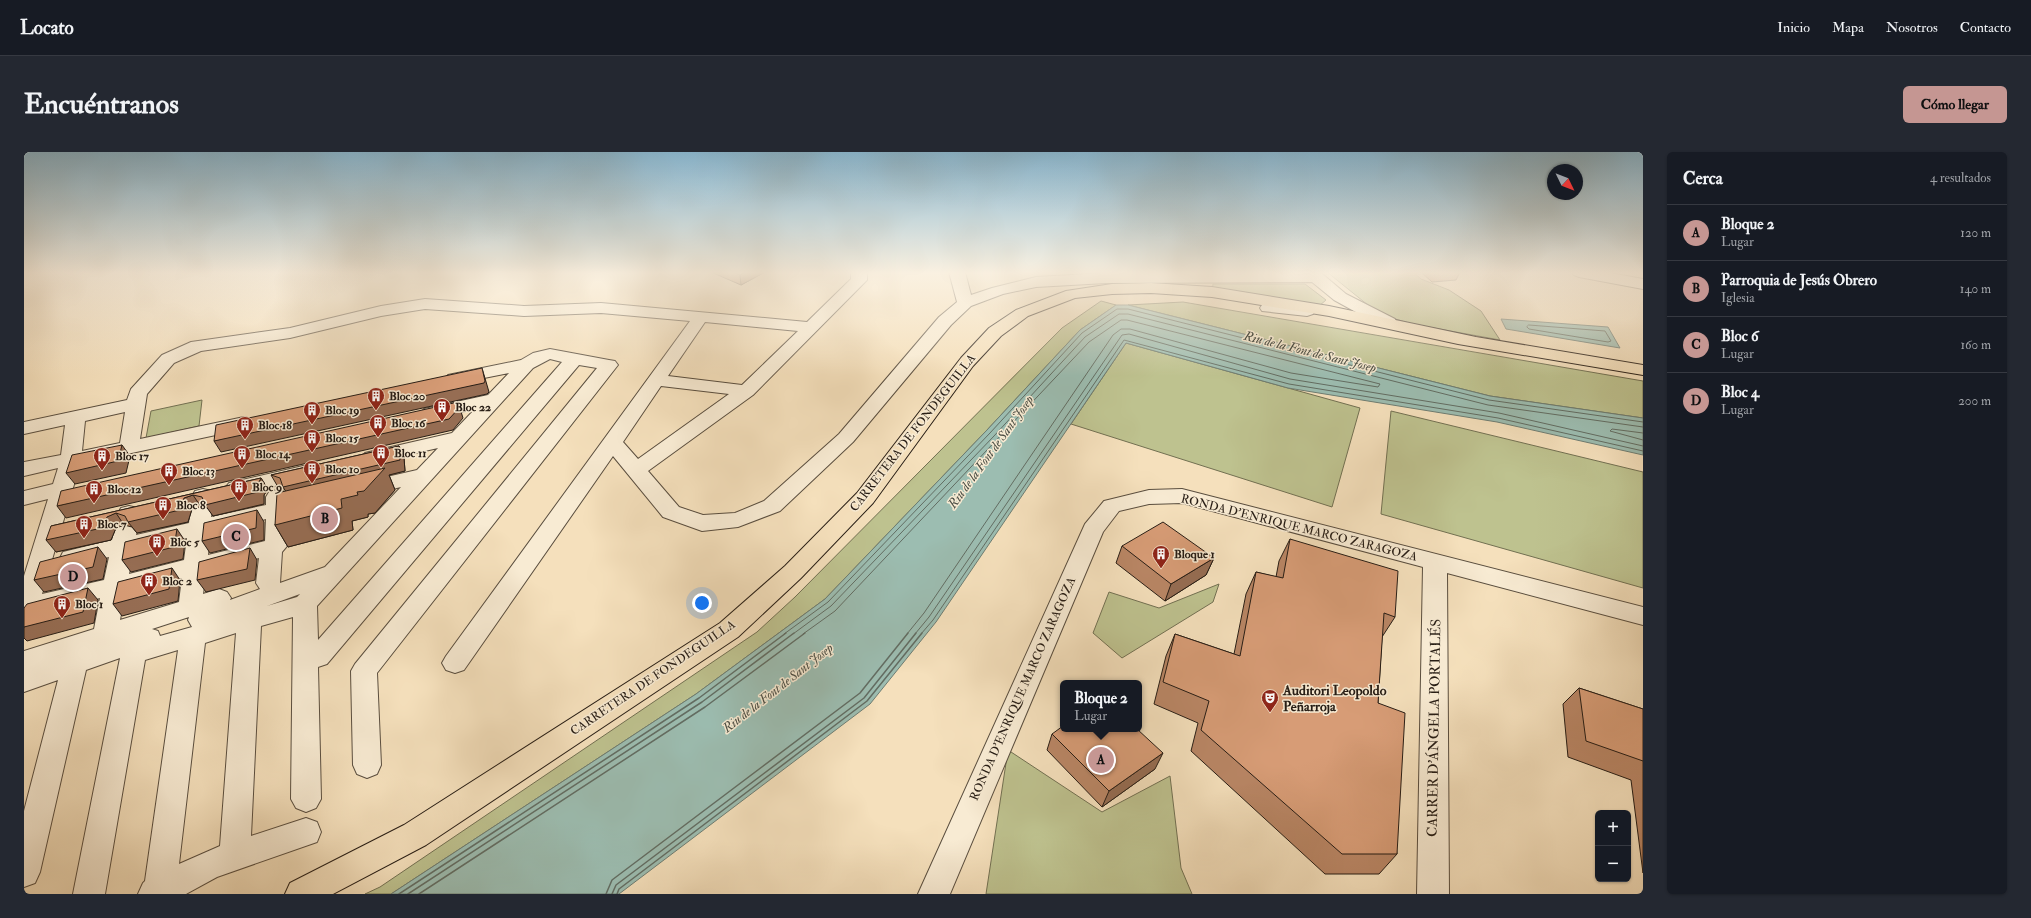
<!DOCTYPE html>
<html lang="es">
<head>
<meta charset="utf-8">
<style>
  :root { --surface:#171b24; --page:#242831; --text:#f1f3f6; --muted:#9ea1a6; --line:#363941; --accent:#c59692 }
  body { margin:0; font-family:"IM FELL Double Pica",serif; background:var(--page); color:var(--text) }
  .controls { position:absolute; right:12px; bottom:12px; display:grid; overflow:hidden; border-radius:6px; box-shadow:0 1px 3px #0004 }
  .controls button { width:36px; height:36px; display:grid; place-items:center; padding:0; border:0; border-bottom:1px solid var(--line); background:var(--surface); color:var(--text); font:20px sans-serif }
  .compass { position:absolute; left:1523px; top:12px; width:36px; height:36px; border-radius:50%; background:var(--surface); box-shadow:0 1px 3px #0004; rotate:133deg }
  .you { position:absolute; left:678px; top:451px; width:14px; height:14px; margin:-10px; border:3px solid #fff; border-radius:50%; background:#1a73e8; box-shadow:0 0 0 6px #1a73e833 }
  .badge { display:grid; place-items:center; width:26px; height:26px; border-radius:50%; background:var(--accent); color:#111; font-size:13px; font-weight:700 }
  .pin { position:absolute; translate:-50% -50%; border:2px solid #fff; box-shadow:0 1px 4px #0006 }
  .popup { position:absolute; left:1036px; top:528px; width:82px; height:52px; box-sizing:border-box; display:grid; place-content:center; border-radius:6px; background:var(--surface); filter:drop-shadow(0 1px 3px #0005); font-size:13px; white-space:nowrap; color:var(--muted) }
  .popup b { font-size:15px; color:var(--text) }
  .popup::after { content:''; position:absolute; left:50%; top:100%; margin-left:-8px; border:8px solid transparent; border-top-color:var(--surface) }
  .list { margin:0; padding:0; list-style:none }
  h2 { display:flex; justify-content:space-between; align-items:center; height:52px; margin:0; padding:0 16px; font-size:17px }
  h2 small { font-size:13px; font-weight:400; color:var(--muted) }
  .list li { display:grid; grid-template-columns:26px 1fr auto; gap:12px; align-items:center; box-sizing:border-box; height:56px; padding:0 16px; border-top:1px solid var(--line) }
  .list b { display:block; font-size:15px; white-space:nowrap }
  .list p { margin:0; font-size:13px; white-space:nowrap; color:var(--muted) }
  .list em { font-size:13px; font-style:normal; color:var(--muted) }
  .map { position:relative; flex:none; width:1619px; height:742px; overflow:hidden; border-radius:6px }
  header { display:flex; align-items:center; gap:24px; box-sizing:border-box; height:56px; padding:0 20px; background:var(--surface); border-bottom:1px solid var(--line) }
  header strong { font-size:19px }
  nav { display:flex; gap:22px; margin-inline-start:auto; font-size:14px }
  .intro { display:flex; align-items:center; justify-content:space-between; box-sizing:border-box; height:96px; padding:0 24px }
  h1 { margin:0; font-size:28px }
  .button { padding:10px 18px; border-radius:6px; background:var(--accent); color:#111; font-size:14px; font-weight:700 }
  main { display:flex; gap:24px; padding:0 24px }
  aside { flex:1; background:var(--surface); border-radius:6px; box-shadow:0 1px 3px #0004 }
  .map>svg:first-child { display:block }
</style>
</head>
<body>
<header>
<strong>Locato</strong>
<nav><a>Inicio</a><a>Mapa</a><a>Nosotros</a><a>Contacto</a></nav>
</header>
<div class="intro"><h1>Encuéntranos</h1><a class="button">Cómo llegar</a></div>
<main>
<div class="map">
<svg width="1619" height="742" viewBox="0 0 1619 742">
  <rect width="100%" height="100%" fill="#f5e0bc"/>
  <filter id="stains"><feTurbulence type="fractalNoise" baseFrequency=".005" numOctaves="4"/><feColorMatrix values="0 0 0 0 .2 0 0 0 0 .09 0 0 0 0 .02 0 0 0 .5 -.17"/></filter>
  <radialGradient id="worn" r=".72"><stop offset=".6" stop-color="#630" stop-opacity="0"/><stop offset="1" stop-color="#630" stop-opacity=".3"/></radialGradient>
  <!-- green -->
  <path fill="#bec28f" stroke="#727052" d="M1303 120H1389L1397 127 1425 138 1457 159 1476 188 1388 172 1355 162Z
    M1189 132H1281L1302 148 1295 154 1188 140Z
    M1077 149 1092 153 1056 178 963 278 801 447 672 542 367 742H341L356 735 733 480 771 445 1038 176Z
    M1159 150 1619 229V266L1466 244 1104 153Z
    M1102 191 1336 256 1308 355 1047 272Z
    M178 248 175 274 122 286 127 259Z
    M1367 259 1619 320V436L1357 362Z
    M1195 432 1189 450 1098 506 1069 481 1085 440 1135 456Z
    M984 598 1078 660 1146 624 1157 716 1168 742H962Z"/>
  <!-- water -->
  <path fill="#9cbdb1" stroke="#6d7d73" d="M1092 153H1104L1466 244 1619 266V303L1473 270 1264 236 1102 191 912 470 846 552 595 742H367L672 542 801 447 963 278 1056 178Z
    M1477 167 1584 175 1596 196 1482 177Z"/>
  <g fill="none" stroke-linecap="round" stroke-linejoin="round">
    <!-- shore-far1 -->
    <path stroke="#626d63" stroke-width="1" d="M1505 173 1581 179 1587 189 1584 190 1505 177 1503 175Z
      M1619 281 1588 277 1586 279 1619 288
      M760 482 804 450 966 281 1058 181 1093 157H1104L1465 248 1619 270
      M769 482 807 454 970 284 1061 185 1095 162H1104L1464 253 1619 275
      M779 482 811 459 1065 190 1097 168H1103L1356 232 1354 235 1267 221 1106 177H1097L1089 183 900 461 883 482
      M891 482 905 465 1098 183 1105 182 1266 227 1475 261 1619 294
      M897 482 909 468 1100 188 1265 232 1474 266 1619 299"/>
    <!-- shore -->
    <path stroke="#626d63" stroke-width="1.5" d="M375 742 675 546 762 481
      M384 742 678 550 770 481
      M395 742 681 555 781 481
      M582 742 588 728 836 541 884 481
      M588 742 592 733 840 546 892 481
      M593 742 595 737 843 549 898 481"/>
    <defs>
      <path id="minor" d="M827 120H843V128L729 243 624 319 655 355 679 363 711 361 740 349 815 282 915 165 933 150 925 120H941L947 143 968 136 1012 125 1082 121 1296 120 1322 142 1371 167 1373 171 1371 175 1365 176 1359 175 1310 148 1288 130 1082 131 1012 135 979 142 947 154 927 173 829 290 756 359 714 375 678 379 639 365 589 304 440 518 431 521 422 518 418 511 422 504 666 169 577 161 500 164 401 157 357 164 266 186 177 199 150 211 123 242 116 287 220 265 227 267 230 271 227 275 220 277 56 312 18 442 80 428 85 405 47 414 39 412 36 406 39 400 88 388 94 361 97 356 105 354 113 356 116 361 112 383 165 371 168 344 171 339 179 337 187 339 190 344 187 365 242 353V345L245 340 253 338 261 340 264 348 280 344 288 346 291 351 288 356 264 362 263 394 258 400 256 431 301 415 377 335 339 344 332 342 328 337 332 332 393 318 414 296 348 311 341 309 338 305 341 301 428 281 451 257 407 267 400 265 397 261 400 257 464 243 485 221 430 232 424 231 421 227 424 223 497 208 509 201 526 197 585 208 591 209 594 213 353 521 357 613 353 622 343 626 333 622 329 613 327 519 331 512 573 216 555 213 303 512 294 515 297 647 292 656 282 660 272 656 267 647 269 465 237 474 227 684 282 666 293 670 297 680 293 690 193 725 162 742H114L119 731 121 729 154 498 121 508 81 742H49L96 506 62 518 16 720 11 731 0 735V659L34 528 0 540V499L70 477 76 446 13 462 9 470 0 472V424L24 347 0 353V339L29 332 34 316 0 324V310L37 303 41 273 0 282V270L103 248 107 237 138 203 167 190 266 176 357 154 401 147 500 154 577 151 783 170 827 127ZM681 170 774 179 718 233 644 224ZM526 207 538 210 294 488 293 454 509 216ZM637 234 705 242 614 307 599 290ZM101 260 96 291 58 299 61 269ZM242 367 241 389 184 403 186 381ZM163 386 160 408 105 422 109 399ZM235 406 232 431 236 437 206 448 207 446 203 440 195 437 179 442 182 420ZM158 426 155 450 96 468 101 440ZM276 442 273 445 243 454ZM165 465 164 468 168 475 136 484 134 479 128 477ZM212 481 196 694 155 712 181 491Z
        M1548 120H1581L1619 127V137L1555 125 1550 123Z
        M1244 151 1283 154 1289 156 1291 159 1289 162 1283 164 1238 159 1236 156 1238 153Z
        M279 314 286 316 289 321 286 326 212 343 205 341 201 336 205 331Z
        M1158 337 1619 455V473L1423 421 1425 742H1393L1399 415 1158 351 1125 352 1095 359 1079 380 926 742H894L1061 372 1080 349 1125 338Z"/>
      <path id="major" d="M1127 131 1188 135 1305 154 1452 185 1619 213V223L1434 192 1305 164 1188 145 1127 141 1088 142 1051 146 1004 164 977 184 949 214 849 351 777 426 714 485 402 693 309 742H261L266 731 380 673 696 471 761 414 833 341 937 206 965 176 992 158 1042 139 1088 132Z"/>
    </defs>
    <!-- minor casing -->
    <use href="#minor" stroke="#5a4e3f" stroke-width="2"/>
    <!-- major casing -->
    <use href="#major" stroke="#271d15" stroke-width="2"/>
    <!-- minor -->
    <use href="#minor" fill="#f8ebd3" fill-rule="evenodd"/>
    <!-- major -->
    <use href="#major" fill="#f5e0bc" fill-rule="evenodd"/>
  </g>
  <!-- wall -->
  <path fill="#b98665" stroke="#271d15" d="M687 120H741L717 133Z
    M1397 120H1436L1432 128 1408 130Z
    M375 294 380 306 381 319 365 323 371 338 351 361 344 362V365L328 369 329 378 264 395 251 373 262 339 260 337 254 335 247 323Z
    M237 326 244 337 240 343V352L189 364 184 356 177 355 168 357 164 370 113 381 108 375 100 373 92 376 87 388 32 400 27 374Z
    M1266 387 1371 465 1358 485 1354 551 1373 702 1355 722H1301L1167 599 1174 571 1130 552 1142 504 1151 482 1210 502 1222 442 1232 420 1252 425 1255 409Z
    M1098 394 1190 406 1182 423 1141 449 1092 411Z
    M1555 536 1619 557V721L1607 628 1544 605 1539 552Z
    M1028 582 1131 617 1078 655 1023 598Z"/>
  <!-- shaded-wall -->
  <path fill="#966d53" stroke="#271d15" d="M721 120H741L717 133 716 123Z
    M458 216 465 240 463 242 197 300 190 289Z
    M434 250 439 266 429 278 42 366 33 354Z
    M98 293 106 304 102 321 51 332 42 321Z
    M375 294 380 306 381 319 365 323 371 338 351 361 344 362V365L328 369 329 378 264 395 251 373 266 346 259 335Z
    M237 326 244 337 240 343V352L189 364 181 353 234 332Z
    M169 343 177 355 168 357 164 370 113 381 104 370 160 346Z
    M233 358 240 370V388L186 401 178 389Z
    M92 361 100 373 92 376 87 388 32 400 22 388Z
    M153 377 161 389 159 407 107 420 98 408Z
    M74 395 83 407 79 427 20 440 10 428Z
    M226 396 233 408 231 428 182 440 173 428Z
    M1190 406 1182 423 1141 449 1147 432Z
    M148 416 156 428 154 449 98 464 89 452Z
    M64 436 74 448 70 471 3 489 0 486V475Z
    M1139 601 1131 617 1078 655 1085 639Z"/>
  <!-- building -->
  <path fill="#d79c76" stroke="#271d15" d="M709 120H721L716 123Z
    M458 216 461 229 460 231 190 289 192 273Z
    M434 250 436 255 425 267 33 354 37 339Z
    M98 293 94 309 42 321 48 303Z
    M375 294 376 308 259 335 256 326 247 323Z
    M361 316 340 339 333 340 334 343 317 347 318 356 251 373 253 341Z
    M237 326 234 332V340L181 353 178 345 169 343 160 346 156 358 104 370 101 364 92 361 83 365 78 376 22 388 27 374Z
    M233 358 232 376 178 389 180 371Z
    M1139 370 1190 406 1147 432 1098 394Z
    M153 377 150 395 98 408 101 390Z
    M1266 387 1374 419 1371 465 1360 461 1354 551 1381 561 1373 702H1318L1177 578 1185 549 1139 530 1151 482 1216 504 1232 420 1259 426Z
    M74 395 69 415 10 428 16 410Z
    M226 396 223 417 173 428 175 410Z
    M148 416 145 437 89 452 94 430Z
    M64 436 59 460 0 475V456L3 452Z
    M1555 536 1619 557V609L1562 589Z
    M1039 574V577H1113L1139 601 1085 639 1028 582Z"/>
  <!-- sky -->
  <linearGradient id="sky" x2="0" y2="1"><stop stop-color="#89b8d2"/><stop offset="0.54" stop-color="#faf1e1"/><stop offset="1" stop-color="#faf1e1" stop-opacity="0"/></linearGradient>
  <rect width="1619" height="224" fill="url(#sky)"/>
  <!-- icons -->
  <defs>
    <symbol id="building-pin" viewBox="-11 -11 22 30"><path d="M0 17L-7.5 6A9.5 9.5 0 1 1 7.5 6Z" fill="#8f2418" stroke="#f8ebd3"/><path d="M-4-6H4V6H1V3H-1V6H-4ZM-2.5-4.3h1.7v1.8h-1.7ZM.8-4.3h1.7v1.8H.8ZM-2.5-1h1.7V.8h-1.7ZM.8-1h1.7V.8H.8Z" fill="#fff"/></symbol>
    <symbol id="theatre-pin" viewBox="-11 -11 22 30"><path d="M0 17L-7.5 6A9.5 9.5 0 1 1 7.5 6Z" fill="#8f2418" stroke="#f8ebd3"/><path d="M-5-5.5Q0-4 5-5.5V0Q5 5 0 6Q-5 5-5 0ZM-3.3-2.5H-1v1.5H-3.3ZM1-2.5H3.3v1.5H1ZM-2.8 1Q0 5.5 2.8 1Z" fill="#fff"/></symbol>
  </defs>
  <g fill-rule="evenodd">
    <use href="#building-pin" x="342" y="234" width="20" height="27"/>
    <use href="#building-pin" x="408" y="245" width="20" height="27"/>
    <use href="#building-pin" x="278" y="248" width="20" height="27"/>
    <use href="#building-pin" x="344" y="261" width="20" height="27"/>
    <use href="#building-pin" x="211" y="263" width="20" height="27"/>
    <use href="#building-pin" x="278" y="276" width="20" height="27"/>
    <use href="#building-pin" x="347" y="291" width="20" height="27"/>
    <use href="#building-pin" x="208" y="292" width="20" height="27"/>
    <use href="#building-pin" x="68" y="294" width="20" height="27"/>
    <use href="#building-pin" x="278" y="307" width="20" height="27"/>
    <use href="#building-pin" x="135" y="309" width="20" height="27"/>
    <use href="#building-pin" x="205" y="325" width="20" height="27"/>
    <use href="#building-pin" x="60" y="327" width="20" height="27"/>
    <use href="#building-pin" x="129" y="343" width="20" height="27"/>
    <use href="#building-pin" x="50" y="362" width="20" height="27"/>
    <use href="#building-pin" x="123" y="380" width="20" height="27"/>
    <use href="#building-pin" x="1127" y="392" width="20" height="27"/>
    <use href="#building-pin" x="115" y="419" width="20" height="27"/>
    <use href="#building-pin" x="28" y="442" width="20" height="27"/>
    <use href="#theatre-pin" x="1236" y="536" width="20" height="27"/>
  </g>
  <g text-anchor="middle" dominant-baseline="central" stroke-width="3" stroke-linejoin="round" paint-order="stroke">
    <!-- poi labels -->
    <g font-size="12" font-weight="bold" fill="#271d15" stroke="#f8ebd3" text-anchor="start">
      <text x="365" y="244">Bloc 20</text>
      <text x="431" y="255">Bloc 22</text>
      <text x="301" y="258">Bloc 19</text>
      <text x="367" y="271">Bloc 16</text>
      <text x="234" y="273">Bloc 18</text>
      <text x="301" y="286">Bloc 15</text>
      <text x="370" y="301">Bloc 11</text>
      <text x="231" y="302">Bloc 14</text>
      <text x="91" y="304">Bloc 17</text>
      <text x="301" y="317">Bloc 10</text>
      <text x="158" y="319">Bloc 13</text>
      <text x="228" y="335">Bloc 9</text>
      <text x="83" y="337">Bloc 12</text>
      <text x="152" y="353">Bloc 8</text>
      <text x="73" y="372">Bloc 7</text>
      <text x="146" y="390">Bloc 5</text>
      <text x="1150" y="402">Bloque 1</text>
      <text x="138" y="429">Bloc 2</text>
      <text x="51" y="452">Bloc 1</text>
    </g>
    <!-- street labels -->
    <g font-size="12" fill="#271d15" stroke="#f8ebd3">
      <text transform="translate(889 281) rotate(-52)">CARRETERA DE FONDEGUILLA</text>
      <text transform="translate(1275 376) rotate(14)">RONDA D'ENRIQUE MARCO ZARAGOZA</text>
      <text transform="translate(629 526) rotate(-34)">CARRETERA DE FONDEGUILLA</text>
      <text transform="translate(999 537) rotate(-66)">RONDA D'ENRIQUE MARCO ZARAGOZA</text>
    </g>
    <!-- water labels -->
    <g font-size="13" font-style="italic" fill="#4a4d44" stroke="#f8ebd3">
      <text transform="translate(1286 200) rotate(14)">Riu de la Font de Sant Josep</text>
      <text transform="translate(967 300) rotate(-54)">Riu de la Font de Sant Josep</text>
      <text transform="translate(754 536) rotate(-38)">Riu de la Font de Sant Josep</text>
    </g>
    <!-- near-poi labels -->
    <g font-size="14" font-weight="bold" fill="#271d15" stroke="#f8ebd3" text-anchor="start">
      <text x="1259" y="538">Auditori Leopoldo<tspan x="1259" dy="16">Peñarroja</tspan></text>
    </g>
    <!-- near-street labels -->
    <g font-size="14" fill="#271d15" stroke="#f8ebd3">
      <text transform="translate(1410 576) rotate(-89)">CARRER D'ÁNGELA PORTALÉS</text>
    </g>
  </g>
  <rect width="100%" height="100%" filter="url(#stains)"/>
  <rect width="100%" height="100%" fill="url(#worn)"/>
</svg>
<div class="controls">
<button>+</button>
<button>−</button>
</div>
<svg class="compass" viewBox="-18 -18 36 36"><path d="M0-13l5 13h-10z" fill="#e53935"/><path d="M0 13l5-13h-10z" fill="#9ea1a6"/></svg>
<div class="you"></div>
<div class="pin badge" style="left:1077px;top:608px">A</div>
<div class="popup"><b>Bloque 2</b>Lugar</div>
<div class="pin badge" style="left:301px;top:367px">B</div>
<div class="pin badge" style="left:212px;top:385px">C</div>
<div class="pin badge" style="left:49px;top:425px">D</div>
</div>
<aside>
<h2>Cerca<small>4 resultados</small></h2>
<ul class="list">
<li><span class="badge">A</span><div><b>Bloque 2</b><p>Lugar</p></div><em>120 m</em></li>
<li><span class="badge">B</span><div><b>Parroquia de Jesús Obrero</b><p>Iglesia</p></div><em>140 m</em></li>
<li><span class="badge">C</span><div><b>Bloc 6</b><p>Lugar</p></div><em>160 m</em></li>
<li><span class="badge">D</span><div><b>Bloc 4</b><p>Lugar</p></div><em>200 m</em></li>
</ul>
</aside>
</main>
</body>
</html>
